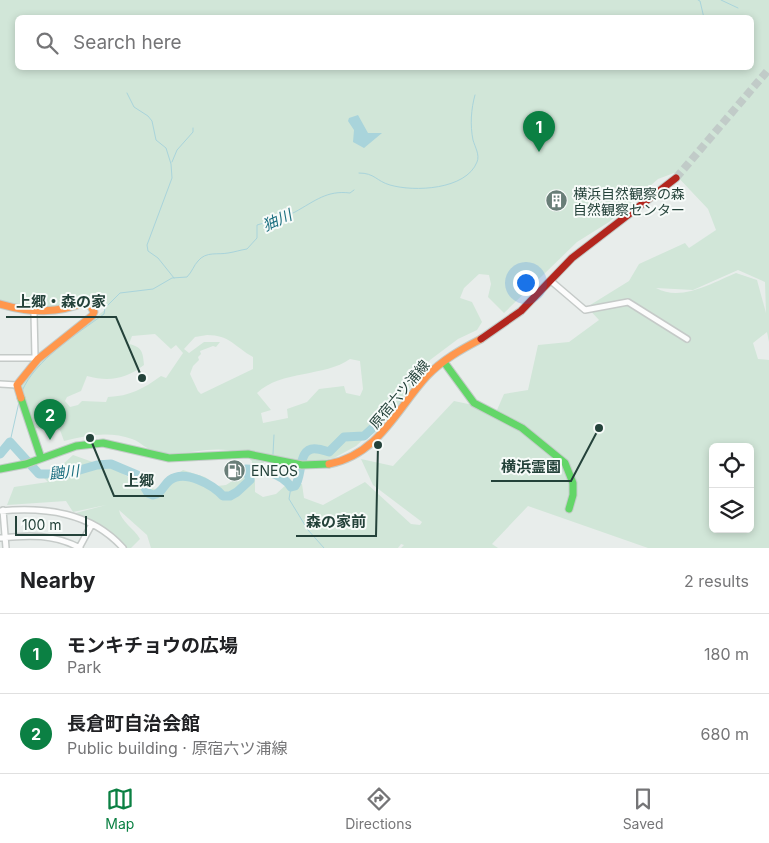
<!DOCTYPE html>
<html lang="en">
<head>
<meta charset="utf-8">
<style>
  :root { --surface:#fff; --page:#f2f2f2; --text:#202124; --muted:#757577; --line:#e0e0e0; --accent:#0b8043 }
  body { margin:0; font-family:Inter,"Noto Sans JP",sans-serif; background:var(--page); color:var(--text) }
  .controls { position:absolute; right:15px; bottom:15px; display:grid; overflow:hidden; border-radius:8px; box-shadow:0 2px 8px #0003 }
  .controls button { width:45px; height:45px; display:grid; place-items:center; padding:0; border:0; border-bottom:1px solid var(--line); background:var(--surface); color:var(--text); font:25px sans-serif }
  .scale { position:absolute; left:15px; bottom:12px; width:72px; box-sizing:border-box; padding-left:5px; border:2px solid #24423a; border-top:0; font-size:14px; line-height:18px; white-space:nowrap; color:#24423a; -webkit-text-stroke:4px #f7fbf9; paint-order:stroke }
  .you { position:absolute; left:525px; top:282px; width:18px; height:18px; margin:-12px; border:4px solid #fff; border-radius:50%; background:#1a73e8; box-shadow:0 0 0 8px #1a73e833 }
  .badge { display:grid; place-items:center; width:32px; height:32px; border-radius:50%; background:var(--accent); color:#fff; font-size:16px; font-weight:700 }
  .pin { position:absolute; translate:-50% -41px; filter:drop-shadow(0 1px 2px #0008) }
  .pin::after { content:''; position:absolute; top:26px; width:18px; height:15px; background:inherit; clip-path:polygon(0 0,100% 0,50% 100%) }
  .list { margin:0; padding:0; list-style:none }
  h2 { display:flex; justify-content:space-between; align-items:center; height:65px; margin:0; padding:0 20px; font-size:21px }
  h2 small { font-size:16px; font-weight:400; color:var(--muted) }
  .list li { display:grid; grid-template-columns:32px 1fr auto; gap:15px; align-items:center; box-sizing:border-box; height:80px; padding:0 20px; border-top:1px solid var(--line) }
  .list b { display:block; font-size:19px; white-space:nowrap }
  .list p { margin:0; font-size:16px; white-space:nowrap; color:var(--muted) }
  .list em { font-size:16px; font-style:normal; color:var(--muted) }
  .icon { flex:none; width:28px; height:28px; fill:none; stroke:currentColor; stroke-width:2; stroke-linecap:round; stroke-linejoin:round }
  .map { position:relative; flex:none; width:769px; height:548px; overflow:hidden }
  .search { position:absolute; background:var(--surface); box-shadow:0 2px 8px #0003; left:15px; right:15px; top:15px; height:55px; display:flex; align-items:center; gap:12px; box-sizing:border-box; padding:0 18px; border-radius:8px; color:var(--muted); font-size:19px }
  .sheet { height:225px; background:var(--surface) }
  nav { display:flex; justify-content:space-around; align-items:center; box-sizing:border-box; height:70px; border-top:1px solid var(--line); background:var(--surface); font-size:14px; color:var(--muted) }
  nav a { display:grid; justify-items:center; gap:2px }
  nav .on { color:var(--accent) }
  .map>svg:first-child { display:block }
</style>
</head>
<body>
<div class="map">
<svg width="769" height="548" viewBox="0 0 769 548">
  <rect width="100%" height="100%" fill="#e8edeb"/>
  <!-- green -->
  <path fill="#d1e6d8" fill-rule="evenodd" d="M0 0H769V342L767 332 753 343 758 359 769 360V548H648L528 506 492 544 498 548H401L404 545 401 544 398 548H151L147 535 119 510C121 522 134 528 140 539L131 548H127L109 530 76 513 106 505 73 512 66 501 7 505 14 487 48 482 43 477H49L73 455 118 471 146 487 155 489 183 470 205 477 217 486 226 485 251 469 252 461C226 437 188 459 156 452 147 450 141 442 132 439 110 431 87 435 64 441L60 430 34 428 20 382 49 354 106 309 104 304 90 297 70 305 31 309 0 301ZM18 18H752V68H18ZM674 173 708 209 716 230 689 248 685 243 639 264 629 281 587 307 599 320 569 342 538 345 528 390 504 394 497 410 454 401 393 466 361 459 373 485 422 522 420 525 411 524 365 482 323 505 304 498 302 484H287L276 494 263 497 255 492V478L268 455 306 463 334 458 356 446 393 412 430 360 458 339 477 330 482 322 472 302 460 298 464 288 479 274 489 275 491 284 488 297 504 313 577 242 609 222 658 179ZM738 270 765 282 766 313 757 280 736 273C712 283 681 302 656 288L693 290ZM155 334 171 349 176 345 183 353 166 378 161 376C143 389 130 396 108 397L106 402 82 401 78 405 70 407 65 401 67 397 81 391 87 376C109 382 126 379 144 365 143 352 142 347 129 344L132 336ZM207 335C230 335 235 347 253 357V369L201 394 198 391 190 374 193 366 199 360 198 357 201 354 200 351 213 346 216 347 220 342H204L189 353 184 349 195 337ZM350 359 360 361 363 389 360 396 346 393 344 386 319 389 307 402 287 409 288 418 263 423 261 413 271 410 257 393C281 370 325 377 350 359ZM713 447H750V529H713Z"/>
  <!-- water -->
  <path fill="#a9d4db" d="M358 115 368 133H382L364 148 353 142 354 130 348 121 349 118Z"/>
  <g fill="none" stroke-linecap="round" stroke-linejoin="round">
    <!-- stream -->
    <path stroke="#a9d4db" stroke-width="1" d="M698 0 700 1 704 18
      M721 0 738 8
      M127 93 134 107 148 116 152 121 156 140 166 148 171 164 172 178 147 245 148 251 158 258 174 278
      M172 162 177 150 193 132V128
      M359 173C375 173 376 181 390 185 414 192 466 190 477 162 480 155 475 147 473 140 470 125 471 109 475 95
      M22 391C35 360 77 334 104 314L105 308 120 293 153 289 172 278 187 277C192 272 194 265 198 261 206 251 218 255 228 253 235 252 240 250 247 249L257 238V225C270 221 284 218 295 212 315 201 327 190 350 193L354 190
      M10 442 19 402
      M273 454 274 435
      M272 473V461
      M291 487 289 499 308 530 324 548"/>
    <!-- river -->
    <path stroke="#a9d4db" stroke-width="9" d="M0 454 10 442 39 474H66L97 465 111 464 137 475 148 493 153 495C162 494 163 485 170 480 185 469 213 485 223 496H230L237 492 250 480 246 469C261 469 282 473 291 487L295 486C303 476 297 446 317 449 321 449 325 451 329 452L344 437 364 436 388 414"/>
    <!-- primary-tunnel -->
    <path stroke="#c1cbc8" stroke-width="8" stroke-dasharray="8 4" stroke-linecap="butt" d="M676 178 769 69"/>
    <defs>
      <path id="street" d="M551 281 585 310 628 302 687 339
        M34 313 35 357
        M0 358H38
        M0 384 17 385
        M3 510 6 548
        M0 511C45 507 91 512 123 548
        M0 538C29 535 54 534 80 548
        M79 548 92 524"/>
      <path id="fast" d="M444 362 474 403 522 428 565 463 573 483V495L569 509
        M21 398 41 458
        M0 469 26 464 76 446 103 443 169 458 248 454 302 465 329 464"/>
      <path id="slow" d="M0 304C31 313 57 314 88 301L94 312 92 316 38 359 17 385 21 398
        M329 464C379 454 396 410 427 376 442 360 462 349 481 339"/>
      <path id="jam" d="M481 339 521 311 572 258 676 178"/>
    </defs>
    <!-- street casing -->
    <use href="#street" stroke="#c5cac8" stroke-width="8"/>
    <!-- fast casing -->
    <use href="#fast" stroke="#c3cbc8" stroke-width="9"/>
    <!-- slow casing -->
    <use href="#slow" stroke="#c3cbc8" stroke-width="9"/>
    <!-- jam casing -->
    <use href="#jam" stroke="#c3cbc8" stroke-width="9"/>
    <!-- street -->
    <use href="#street" stroke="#fcfcfc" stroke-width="5"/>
    <!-- fast -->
    <use href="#fast" stroke="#63d668" stroke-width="7"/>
    <!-- slow -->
    <use href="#slow" stroke="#ff974d" stroke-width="7"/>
    <!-- jam -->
    <use href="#jam" stroke="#b3261e" stroke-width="7"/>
  </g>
  <!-- icons -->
  <defs>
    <symbol id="building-disc" viewBox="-11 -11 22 22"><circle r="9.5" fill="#697e78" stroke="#f7fbf9"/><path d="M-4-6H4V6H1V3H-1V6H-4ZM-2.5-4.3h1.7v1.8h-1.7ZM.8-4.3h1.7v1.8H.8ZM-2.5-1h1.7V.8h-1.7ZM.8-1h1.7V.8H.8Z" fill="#fff"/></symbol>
    <symbol id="fuel-disc" viewBox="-11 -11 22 22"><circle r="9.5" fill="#697e78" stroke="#f7fbf9"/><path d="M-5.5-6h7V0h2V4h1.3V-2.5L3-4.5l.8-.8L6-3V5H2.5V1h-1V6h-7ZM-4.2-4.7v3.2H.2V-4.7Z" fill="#fff"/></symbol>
  </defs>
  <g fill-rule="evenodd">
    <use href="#building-disc" x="544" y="188" width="25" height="25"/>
    <use href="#fuel-disc" x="222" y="458" width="25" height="25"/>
  </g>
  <g text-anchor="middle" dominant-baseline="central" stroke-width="4" stroke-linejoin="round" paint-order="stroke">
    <!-- poi labels -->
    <g font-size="14" fill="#24423a" stroke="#f7fbf9" text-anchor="start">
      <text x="573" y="193">横浜自然観察の森<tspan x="573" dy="16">自然観察センター</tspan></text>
      <text x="251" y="470">ENEOS</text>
    </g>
    <!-- street labels -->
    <g font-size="14" fill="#24423a" stroke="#f7fbf9">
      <text transform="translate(399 394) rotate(-50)">原宿六ツ浦線</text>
    </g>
    <!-- water labels -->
    <g font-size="15" font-style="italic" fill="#1c6f80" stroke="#f7fbf9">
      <text transform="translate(277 220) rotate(-24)">㹨川</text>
      <text transform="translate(64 472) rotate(-6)">鼬川</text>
    </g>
  </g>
  <!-- callouts -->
  <path fill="none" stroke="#24423a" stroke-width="2" d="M142 378L116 317H6M599 428L571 481H491M90 438L114 496H164M378 445L376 536H296"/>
  <g fill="#24423a" stroke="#f7fbf9" stroke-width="2">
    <circle cx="142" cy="378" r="5"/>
    <circle cx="599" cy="428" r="5"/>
    <circle cx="90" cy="438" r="5"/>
    <circle cx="378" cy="445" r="5"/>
  </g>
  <g font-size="15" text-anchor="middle" font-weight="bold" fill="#24423a" stroke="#f7fbf9" stroke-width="4" stroke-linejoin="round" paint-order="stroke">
    <text x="61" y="307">上郷・森の家</text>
    <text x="531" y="472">横浜霊園</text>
    <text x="139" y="486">上郷</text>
    <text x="336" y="527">森の家前</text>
  </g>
</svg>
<div class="controls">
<button><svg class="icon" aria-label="locate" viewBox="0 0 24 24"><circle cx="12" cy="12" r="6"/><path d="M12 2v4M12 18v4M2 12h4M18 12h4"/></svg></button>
<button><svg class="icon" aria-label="layers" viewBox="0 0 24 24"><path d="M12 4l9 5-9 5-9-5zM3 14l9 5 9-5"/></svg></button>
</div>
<div class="scale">100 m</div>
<div class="you"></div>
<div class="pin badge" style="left:539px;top:152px">1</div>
<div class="pin badge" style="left:50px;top:440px">2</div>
<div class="search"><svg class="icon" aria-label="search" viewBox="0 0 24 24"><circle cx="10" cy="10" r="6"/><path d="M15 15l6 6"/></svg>Search here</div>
</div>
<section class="sheet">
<h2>Nearby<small>2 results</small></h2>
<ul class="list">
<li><span class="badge">1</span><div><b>モンキチョウの広場</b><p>Park</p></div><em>180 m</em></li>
<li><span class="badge">2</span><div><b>長倉町自治会館</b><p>Public building · 原宿六ツ浦線</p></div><em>680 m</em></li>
</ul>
</section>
<nav>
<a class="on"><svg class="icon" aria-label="map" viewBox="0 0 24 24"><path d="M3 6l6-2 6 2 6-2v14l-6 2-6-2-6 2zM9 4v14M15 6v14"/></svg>Map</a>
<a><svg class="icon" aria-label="directions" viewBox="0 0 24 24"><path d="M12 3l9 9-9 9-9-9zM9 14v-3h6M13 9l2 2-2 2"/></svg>Directions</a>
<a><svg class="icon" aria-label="saved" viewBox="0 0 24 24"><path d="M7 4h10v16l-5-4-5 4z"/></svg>Saved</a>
</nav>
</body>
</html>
